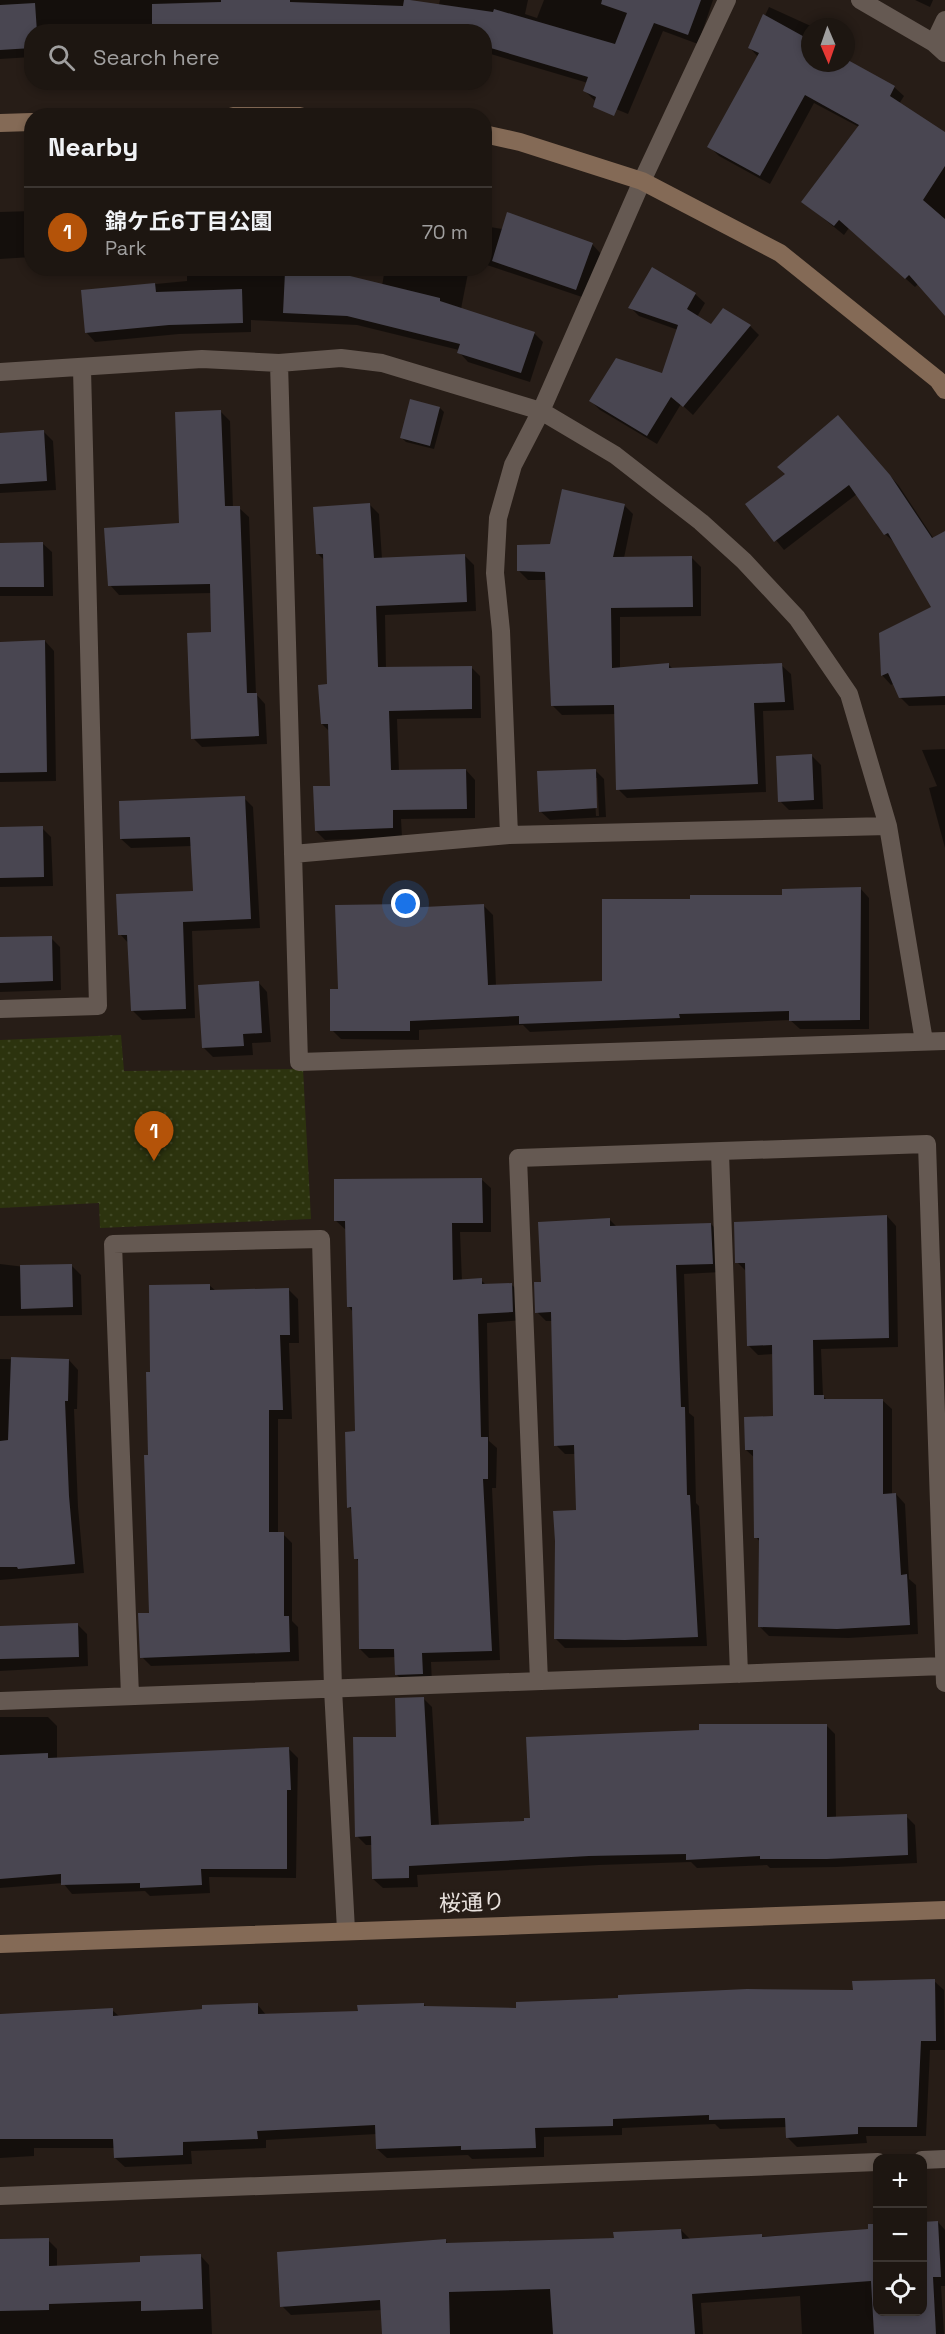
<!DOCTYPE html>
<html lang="en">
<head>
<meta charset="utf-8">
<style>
  :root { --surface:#1d1611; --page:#251f1a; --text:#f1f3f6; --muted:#a09f9f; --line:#3b3531; --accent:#b45309 }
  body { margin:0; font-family:"Space Grotesk","Noto Sans JP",sans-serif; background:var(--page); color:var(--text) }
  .controls { position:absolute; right:18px; bottom:18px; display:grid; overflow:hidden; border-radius:12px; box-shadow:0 3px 9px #0003 }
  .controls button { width:54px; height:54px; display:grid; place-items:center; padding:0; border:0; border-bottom:2px solid var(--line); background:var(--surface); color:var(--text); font:30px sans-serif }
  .compass { position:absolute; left:801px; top:18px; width:54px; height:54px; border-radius:50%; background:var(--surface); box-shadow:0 3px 9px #0003; rotate:178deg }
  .you { position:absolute; left:406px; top:904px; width:21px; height:21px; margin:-15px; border:4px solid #fff; border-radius:50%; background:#1a73e8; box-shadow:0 0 0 9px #1a73e833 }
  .badge { display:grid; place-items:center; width:39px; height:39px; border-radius:50%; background:var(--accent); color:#fff; font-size:20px; font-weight:700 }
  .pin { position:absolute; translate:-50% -50px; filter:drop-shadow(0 2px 3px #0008) }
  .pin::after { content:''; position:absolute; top:32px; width:21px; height:18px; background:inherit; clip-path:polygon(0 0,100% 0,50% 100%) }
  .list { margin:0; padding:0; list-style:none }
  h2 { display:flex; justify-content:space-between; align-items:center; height:78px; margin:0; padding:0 24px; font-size:26px }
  h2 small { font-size:20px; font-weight:400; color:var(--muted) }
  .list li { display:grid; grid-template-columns:39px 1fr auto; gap:18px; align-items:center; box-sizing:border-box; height:90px; padding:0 24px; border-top:2px solid var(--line) }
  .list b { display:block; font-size:22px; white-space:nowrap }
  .list p { margin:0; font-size:20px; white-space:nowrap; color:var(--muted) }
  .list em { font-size:20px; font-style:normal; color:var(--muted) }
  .icon { flex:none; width:33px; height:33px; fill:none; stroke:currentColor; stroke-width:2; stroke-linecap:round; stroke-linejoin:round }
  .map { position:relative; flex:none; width:945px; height:2334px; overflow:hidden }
  .search { position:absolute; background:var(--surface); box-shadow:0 3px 9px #0003; left:24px; top:24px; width:468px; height:66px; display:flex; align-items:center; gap:15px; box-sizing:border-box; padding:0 21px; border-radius:24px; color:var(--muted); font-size:22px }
  .panel { position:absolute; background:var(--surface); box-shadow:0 3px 9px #0003; left:24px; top:108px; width:468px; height:168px; border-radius:24px }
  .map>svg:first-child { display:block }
</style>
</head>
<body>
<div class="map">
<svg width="945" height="2334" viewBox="0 0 945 2334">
  <defs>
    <pattern id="park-dots" width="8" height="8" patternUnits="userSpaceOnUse" patternTransform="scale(1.5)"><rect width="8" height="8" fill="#2c330e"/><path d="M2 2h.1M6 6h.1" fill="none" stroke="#404725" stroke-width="1.8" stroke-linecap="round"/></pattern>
  </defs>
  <rect width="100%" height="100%" fill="#271d17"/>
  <!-- park -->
  <path fill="url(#park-dots)" d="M121 1035 124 1071 303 1069 311 1219 100 1228 99 1203 0 1208V1040Z"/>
  <!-- shadow -->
  <path fill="#0007" fill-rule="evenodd" d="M0 0H404L402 32H32V57L0 59Z
    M440 0H528L525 14 537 18 544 0H713L698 44 663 31 628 114 594 100 584 90 588 83 484 52V32H433Z
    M915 0H933L930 7Z
    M769 7 813 27H810V63H846V61L894 87 904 96 899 104 945 134V314L918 284 915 287 849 228 844 235 803 202 859 127 814 103 770 184 719 156 709 146 758 57 750 48Z
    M32 211V257L0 259V212Z
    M484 226 592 244 601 254 585 298 484 264Z
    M187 268H340V276L382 286 385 268H469L461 309 534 333 543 342 530 382 468 362 459 352V350L357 325 251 320V332L179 334 95 342 86 332 82 291 187 281Z
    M695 294 705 303 697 317 711 326H750L759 335 693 415 681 404 657 444 600 410 591 401 662 375 678 330 639 316 630 307Z
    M440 408 444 412 434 449 406 442 401 437Z
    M221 412 230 421 233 508H239L249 517 256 694 265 704 267 744 202 747 193 738 213 634 212 593 119 595 110 585 181 524Z
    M847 426 899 486 934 539 945 533V705L909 706 900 697 894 683 891 685 882 675 933 608 895 543 885 534 857 494 784 550 747 505Z
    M43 431 53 441 56 490 0 493V434Z
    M370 505 379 514 382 559 464 555 474 565 476 611 385 615 386 669 471 667 480 676 481 718 397 719 399 771 466 770 475 780V818L401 819 402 837 325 840 316 831 332 787 330 732 322 724 329 686 325 561 317 553Z
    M624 505 633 514 624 558 691 557 701 567V616L620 617V668L668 664 673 669 781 665 791 674 794 710 763 711 766 792 627 798 618 789 616 714 562 715 553 706 547 580H528L519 571 551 546Z
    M42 543 52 552 53 596H0V544Z
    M45 641 54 651 56 781 0 782V643Z
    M945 749V848L929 788 937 786 922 750Z
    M812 756 821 765 823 809 789 810 780 801Z
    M595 770 604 779 606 817 550 820 540 811ZM594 778H597L599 816H596Z
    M244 798 253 807 260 928 192 931 195 1018 142 1020 132 1010 129 944 120 934 194 893 192 846 131 848 121 839Z
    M42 828 51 837 53 886 0 887V829Z
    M860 888 869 898V1029H800L790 1020 530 1032 523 1025 419 1030V1040L341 1039 332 1030 340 990 403 905 407 909 484 906 493 915 496 986 604 982 692 900 783 897Z
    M51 938 60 947 61 990 0 992V939Z
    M258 982 267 992 271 1042 252 1043 253 1055 213 1057 204 1048Z
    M481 1179 491 1188V1232H460L462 1281 481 1280 486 1285 511 1284 520 1293 522 1320 487 1323 489 1441 497 1448 496 1488H492L500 1660 431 1662 432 1683 406 1684 396 1674V1657L369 1658 360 1649 359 1562 356 1558 353 1511 349 1507 356 1433 353 1312 348 1306 346 1230 335 1220Z
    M887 1216 896 1226 898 1347 821 1349 823 1396 828 1401 882 1400 892 1409V1495L896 1494 905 1504 909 1579 916 1585 918 1634 848 1638 769 1636 760 1627V1542L756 1537 755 1458 746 1450 774 1417V1354L758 1355 748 1345 747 1272 737 1262Z
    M609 1219 617 1227 711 1224 720 1233 721 1272 684 1274 689 1413 694 1417 696 1503 699 1506 707 1646 565 1648 555 1638 577 1512 575 1454H565L556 1445 552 1321H546L537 1312 543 1283Z
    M0 1264 25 1267 72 1266 81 1275 82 1315 0 1316Z
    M209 1285 216 1291 289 1290 298 1299 299 1343H289L292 1419H278V1534H283L292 1543V1621L298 1627 299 1661 151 1666 142 1657 151 1614 149 1456 152 1373Z
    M0 1359 69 1360 78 1370 77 1409H74L78 1507 84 1573 0 1580Z
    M78 1625 87 1634 88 1666 0 1671V1628Z
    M423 1698 432 1707 439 1826 526 1823 826 1725 835 1734 836 1818 906 1816 915 1825 917 1863 837 1867 770 1868 767 1865 697 1868 691 1862 599 1865 417 1875 418 1887 383 1888 373 1879V1845H366L357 1836 398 1738Z
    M0 1717H48L57 1726V1759L289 1749 298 1758 296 1878 209 1877 210 1893 150 1896 145 1891 72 1894 63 1883 0 1888Z
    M934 1981 944 1990 945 2050H930L926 2136H866L867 2143 797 2147 787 2137V2127L720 2129 715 2124 622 2128V2135L544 2137V2157L472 2159 468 2155 387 2158 377 2149V2134L266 2140V2148L191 2151 192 2164 125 2167 115 2158V2148H34V2156L0 2158V2016L112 2010 120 2017 257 2004 267 2016 359 2012 424 2004 427 2008 518 2010 854 1991Z
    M938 2222 945 2230V2286H941L944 2334H802L800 2296 701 2303 703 2334H384L382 2310 291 2315 282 2306 446 2241 449 2245 615 2240 681 2230 691 2240 870 2231 878 2312H922Z
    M0 2240H48L57 2249V2267L141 2263 200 2255 209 2265 212 2334H0Z"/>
  <!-- building -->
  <path fill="#494651" d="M221 0H290V2L403 6 404 0H410L493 12 494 9 615 44 627 13 601 4 602 0H701L688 35 654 23 614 116 593 107 596 97 583 91 588 77 484 46V32H152V4L221 2Z
    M35 3 37 32H32V48L0 50V5Z
    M763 14 810 40V63H846V59L895 86 890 96 945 132V166L923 200 945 219V316L909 275 905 279 839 220 834 226 801 202 859 125 805 95 760 176 707 147 759 53 748 48Z
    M507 212 593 243 576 290 492 261Z
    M652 267 696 293 687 309 711 324 723 308 751 325 683 407 671 397 647 436 589 401 616 358 662 373 678 325 628 308Z
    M285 272 346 275 440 298V301L535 332 521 373 457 353 460 344 347 316 283 313Z
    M155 283 156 292 242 289 243 323 169 325 85 333 81 290Z
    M410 399 440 407 430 446 400 438Z
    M221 410 225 506H240L247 693H257L259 736 191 739 187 633 211 632 210 584 108 586 104 528 179 523 175 412Z
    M838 415 890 475 932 538 945 531V696L899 698 888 673 881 676 879 633 931 607 888 533 884 535 849 485 774 542 745 504 785 474 777 467Z
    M44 430 47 481 0 484V433Z
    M562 489 625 504 613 557 692 556 693 607 611 608 612 668 669 663V668L782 663 785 702 754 703 758 784 616 790 614 705 551 706 545 572 517 571V545L550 544Z
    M370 503 374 558 465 554 467 602 376 606 378 667 472 666V709L389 711 391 770 466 769 467 809 393 810V828L315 831 313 786H330L328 724H321L318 685 327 684 323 554H316L313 507Z
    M43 542 44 587H0V543Z
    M45 640 47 772 0 773V642Z
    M812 754 814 800 778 802 776 756Z
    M596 769 597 808 539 812 537 771Z
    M245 796 251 919 183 922 186 1009 131 1011 127 935H118L116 894 193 891 190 837 120 839 119 801Z
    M43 826 44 877 0 878V827Z
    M861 887 860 1020 789 1021V1011L679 1014 680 1018 519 1024V1016L410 1021V1031H330V989H338L335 905 404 904V908L484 904 488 985 602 981V899H690V895H782V889Z
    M52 936 53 981 0 983V937Z
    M259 981 262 1033 243 1034 244 1046 202 1048 198 985Z
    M482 1178 483 1223H452L453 1280 482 1278V1284L512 1283 513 1312 478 1314 481 1437H488V1479H483L492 1651 422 1653 423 1674 395 1675 394 1649H359L358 1559H354L351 1507 347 1508 345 1432 355 1431 352 1307H347L345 1221H334V1179Z
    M887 1215 889 1338 813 1340 814 1395H824V1399H883V1494L896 1493 901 1575 907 1574 910 1625 837 1629 758 1627 759 1538H754L753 1450H745L744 1417 773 1416 772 1345 747 1346 745 1263H735L734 1222Z
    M610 1218V1226L711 1223 713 1264 676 1265 681 1407H685L687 1495H690L698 1637 625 1640 554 1639 555 1541 553 1511 576 1510 574 1445 554 1446 551 1312 535 1313 534 1282H541L538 1222Z
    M72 1264 73 1307 21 1309 20 1265Z
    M210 1284V1290L289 1288 290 1335H280L283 1410H269V1532H284V1616H289L290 1652 140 1658 138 1613H149L144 1455H148L146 1372H150L149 1285Z
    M11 1357 69 1359 68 1401H65L69 1496 75 1564 18 1569 17 1567H0V1441L8 1440Z
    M78 1623 79 1657 0 1659V1626Z
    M424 1697 431 1825 524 1821V1818H530L526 1737 699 1730V1724H827V1817L907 1814 908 1855 827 1859H760V1856L686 1860V1854L589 1856 409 1866V1878L372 1879 371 1836 355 1837 353 1737H396L395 1698Z
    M289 1747 291 1790H287V1869H201L202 1885 140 1888V1883L61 1885V1874L0 1879V1755L48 1753V1758Z
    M935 1979 936 2041H921L917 2127H858V2134L786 2138 785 2118 709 2120V2115L613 2119V2126L535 2128 536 2148 461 2150V2146L376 2149 375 2125 257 2131 258 2139 183 2142V2155L114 2158 113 2139H0V2014L113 2008V2016L202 2009V2005L258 2003V2014L358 2011 357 2005 424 2003V2006L516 2008V2002L618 1998V1995L747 1989 853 1990 852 1981Z
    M938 2221 941 2277H933L936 2334H874L871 2281 692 2294 695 2334H553L550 2289 449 2292 450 2334H382L380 2300 280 2307 277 2252 446 2239V2243L614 2238 613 2232 681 2229 682 2239 762 2234V2237L868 2229V2224H878V2312H922V2222Z
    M49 2238V2266L140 2262V2256L201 2254 203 2309 141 2311V2301L49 2304V2310L0 2311V2239Z"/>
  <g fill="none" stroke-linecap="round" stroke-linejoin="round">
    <!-- street -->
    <path stroke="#655952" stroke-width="18" d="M860 0 934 43 945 53
      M934 43 945 20
      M279 363 299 1062 945 1041
      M0 372 202 359 279 363 341 358 382 363 541 411 615 455 701 522 744 561 797 618 849 694 888 826 924 1041
      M509 835 501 631 495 573 498 518 513 465 541 411 642 181 727 0
      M293 854 509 835 888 826
      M0 1009 98 1006 82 369
      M720 1153 739 1674
      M539 1681 518 1158 927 1144 945 1683
      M130 1696 113 1244 321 1239 333 1689 346 1930
      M0 1701 944 1666
      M922 2160 945 2159
      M0 2196 878 2162"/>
    <!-- secondary -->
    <path stroke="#846a56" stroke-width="18" d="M233 116H300
      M0 123 32 122
      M484 134 520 142 642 181 780 253 938 380 945 390
      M0 1944 945 1910"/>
  </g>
  <g text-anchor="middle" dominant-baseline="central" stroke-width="6" stroke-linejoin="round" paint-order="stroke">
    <!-- street labels -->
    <g font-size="22" fill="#eae3df" stroke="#271d17">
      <text transform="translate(472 1902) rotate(-2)">桜通り</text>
    </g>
  </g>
</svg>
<div class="controls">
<button>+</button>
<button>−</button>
<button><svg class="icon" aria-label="locate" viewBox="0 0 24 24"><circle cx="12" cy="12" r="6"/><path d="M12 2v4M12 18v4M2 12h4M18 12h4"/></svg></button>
</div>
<svg class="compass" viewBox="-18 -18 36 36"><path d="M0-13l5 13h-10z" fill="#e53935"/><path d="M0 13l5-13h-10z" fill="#a09f9f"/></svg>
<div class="you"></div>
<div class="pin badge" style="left:154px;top:1161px">1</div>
<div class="search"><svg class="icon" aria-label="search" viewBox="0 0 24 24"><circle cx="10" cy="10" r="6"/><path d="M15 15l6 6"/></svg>Search here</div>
<section class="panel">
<h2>Nearby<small></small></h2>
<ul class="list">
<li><span class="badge">1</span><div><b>錦ケ丘6丁目公園</b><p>Park</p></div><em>70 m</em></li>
</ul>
</section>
</div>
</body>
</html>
